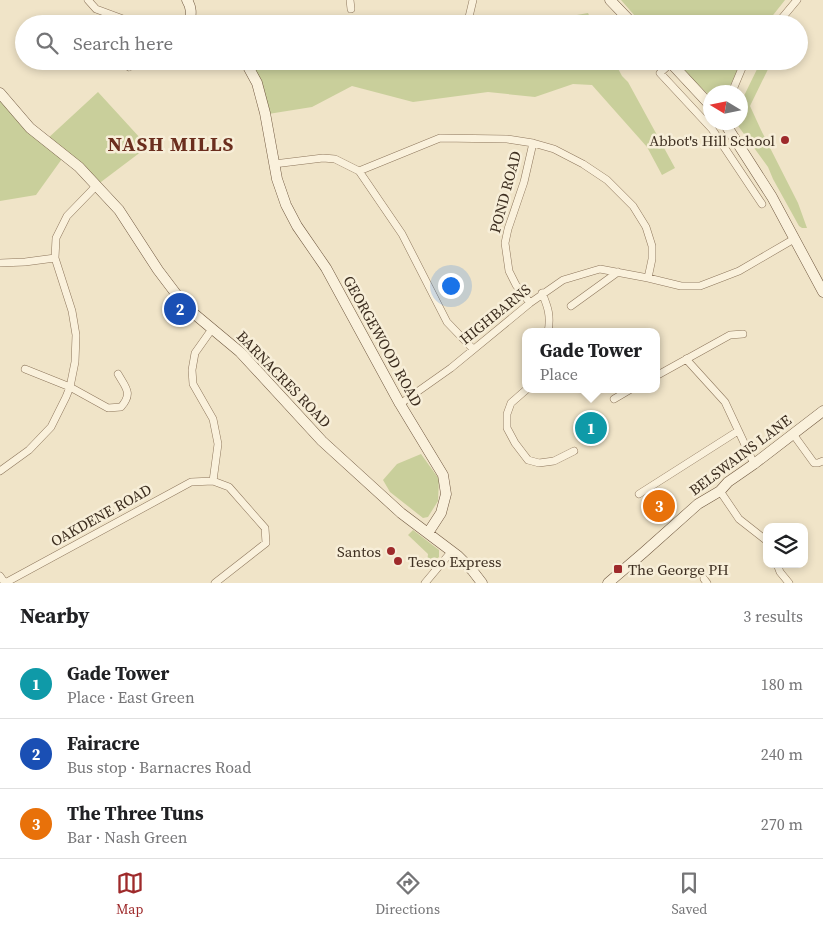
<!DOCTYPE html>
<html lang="en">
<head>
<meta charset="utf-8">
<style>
  :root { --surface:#fff; --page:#f2f2f2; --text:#202124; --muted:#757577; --line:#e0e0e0; --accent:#9e2a2b }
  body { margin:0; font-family:"Source Serif 4",serif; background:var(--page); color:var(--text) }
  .controls { position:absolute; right:15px; bottom:15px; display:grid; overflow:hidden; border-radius:10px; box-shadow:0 2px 8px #0003 }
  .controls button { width:45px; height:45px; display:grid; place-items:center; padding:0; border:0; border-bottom:1px solid var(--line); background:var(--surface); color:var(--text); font:25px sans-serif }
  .compass { position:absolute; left:703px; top:85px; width:45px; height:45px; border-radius:50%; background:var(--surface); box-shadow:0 2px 8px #0003; rotate:280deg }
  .you { position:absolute; left:450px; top:285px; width:18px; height:18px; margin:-12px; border:4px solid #fff; border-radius:50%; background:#1a73e8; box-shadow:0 0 0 8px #1a73e833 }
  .badge { display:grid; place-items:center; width:32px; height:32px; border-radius:50%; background:var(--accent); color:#fff; font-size:16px; font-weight:700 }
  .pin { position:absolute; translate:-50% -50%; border:2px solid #fff; box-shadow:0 1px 5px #0006 }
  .popup { position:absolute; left:522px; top:328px; width:138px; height:65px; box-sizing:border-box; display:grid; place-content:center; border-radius:10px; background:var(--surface); filter:drop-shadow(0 1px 4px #0005); font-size:16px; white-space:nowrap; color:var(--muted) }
  .popup b { font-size:19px; color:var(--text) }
  .popup::after { content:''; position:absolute; left:50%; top:100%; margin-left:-10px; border:10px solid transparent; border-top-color:var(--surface) }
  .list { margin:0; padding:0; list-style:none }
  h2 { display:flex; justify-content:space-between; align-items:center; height:65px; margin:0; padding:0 20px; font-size:21px }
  h2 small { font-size:16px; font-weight:400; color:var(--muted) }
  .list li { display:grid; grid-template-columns:32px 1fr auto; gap:15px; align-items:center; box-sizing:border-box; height:70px; padding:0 20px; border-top:1px solid var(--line) }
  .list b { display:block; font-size:19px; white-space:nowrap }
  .list p { margin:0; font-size:16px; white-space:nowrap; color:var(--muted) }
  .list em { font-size:16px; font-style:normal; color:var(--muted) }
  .icon { flex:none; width:28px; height:28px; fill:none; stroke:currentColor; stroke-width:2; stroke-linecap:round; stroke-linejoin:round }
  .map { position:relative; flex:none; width:823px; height:583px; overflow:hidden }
  .search { position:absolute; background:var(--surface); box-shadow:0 2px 8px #0003; left:15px; right:15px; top:15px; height:55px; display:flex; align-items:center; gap:12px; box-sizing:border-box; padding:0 18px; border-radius:28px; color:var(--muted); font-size:19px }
  .sheet { height:275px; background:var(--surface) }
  nav { display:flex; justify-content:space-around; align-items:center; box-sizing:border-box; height:70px; border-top:1px solid var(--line); background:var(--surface); font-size:14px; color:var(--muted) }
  nav a { display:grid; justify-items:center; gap:2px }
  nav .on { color:var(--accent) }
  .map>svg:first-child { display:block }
</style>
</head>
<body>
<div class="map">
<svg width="823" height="583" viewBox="0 0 823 583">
  <rect width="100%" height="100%" fill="#f0e4c8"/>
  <!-- green -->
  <path fill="#c9cf9b" d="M621 0H785L766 24H642Z
    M588 13 593 24H547L549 20Z
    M245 61H269L285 65 391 63 434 61H614L622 76 628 82 675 168 662 175 647 147 592 85 573 84 535 97 488 92 413 102 352 86 312 107 262 115Z
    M676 61H743L729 88 724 92H710V96L689 76Z
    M761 61H772L750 106 761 130 798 203 807 228H802L799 226 773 179 768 167 736 123 740 122 741 102Z
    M98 92 141 139 140 140 146 148 97 185 64 156 36 195 0 201V93L46 140Z
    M421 454 439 479 438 501 428 517 423 518 390 492 383 480 397 464Z
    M413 530 439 550V557L431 563H427L428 554 408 535Z"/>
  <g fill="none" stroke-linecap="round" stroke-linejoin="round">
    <defs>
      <path id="street" d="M88 0 96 9 123 19 159 22H190
        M350 0 351 9
        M469 17 473 0
        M777 24 797 0
        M671 63 660 73 712 129 762 204
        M129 67 141 61
        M732 92 745 61
        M274 164 323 158 335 159 359 171 440 138 507 139 533 143 554 149 583 164 607 180 633 206 646 227 652 246V259L648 278
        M359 171 402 234 447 322 473 349
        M0 263 25 262 55 258
        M542 293C548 307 551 316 548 332
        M530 303 516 285 509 271 505 243 508 229 524 182 533 143
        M571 306 618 272
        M212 329 195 353 192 370 193 384 213 419 218 444 213 481
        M686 359 725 402 754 464
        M25 369 70 387 108 408 121 407C133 393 126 388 118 374
        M656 376 730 335 743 334
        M527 389 511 403 507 414V428L515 443 528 460 539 463 554 461 574 451
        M614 399 631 389
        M400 404 451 368 530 303 563 280 600 269 648 278 681 286H700L739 271 794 239
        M793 434 814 463H818L823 461
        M0 471 29 450 51 427 66 397 70 387 75 362 76 335 72 311 55 258 56 238 67 216 97 185
        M720 491 739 519 767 541
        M639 494 738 431
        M777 564 780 572 789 583
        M0 576 5 583
        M704 579 707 583
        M5 583 191 482 213 481 229 487 265 528 266 543 215 583
        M425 583 451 552"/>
      <path id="secondary" d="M187 0C192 8 191 14 190 22L196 24
        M610 0 633 24
        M245 61 257 83 265 113 277 179 286 205 297 226 326 268 400 404 443 475 446 494 441 513 428 533
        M669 61 710 105
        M0 93 30 128 79 167 119 210 158 270 186 307 240 352 322 441 401 513 458 556 472 570 482 583
        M724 122 772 197 823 292
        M608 583 643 553 698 504 720 491 728 482 754 464 823 411"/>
    </defs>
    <!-- street casing -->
    <use href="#street" stroke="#8d765c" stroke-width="8"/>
    <!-- secondary casing -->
    <use href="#secondary" stroke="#6f573f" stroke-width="11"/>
    <!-- street -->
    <use href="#street" stroke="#faf1dc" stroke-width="7"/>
    <!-- secondary -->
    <use href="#secondary" stroke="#faf1dc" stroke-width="10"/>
  </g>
  <!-- markers -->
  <g fill="#9e2a2b" stroke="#f7eed8" stroke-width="2">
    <circle cx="785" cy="140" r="5"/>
    <circle cx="391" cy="551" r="5"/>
    <circle cx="398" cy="561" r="5"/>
    <rect x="613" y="564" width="10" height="10" rx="2.5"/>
  </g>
  <g text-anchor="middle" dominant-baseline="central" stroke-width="5" stroke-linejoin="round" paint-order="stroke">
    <!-- poi labels -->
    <g font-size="15" fill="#3d2e20" stroke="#f7eed8" text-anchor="end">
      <text x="775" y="140">Abbot's Hill School</text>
      <text x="381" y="551">Santos</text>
      <text x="408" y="561" text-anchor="start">Tesco Express</text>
      <text x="628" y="569" text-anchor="start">The George PH</text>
    </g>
    <!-- street labels -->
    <g font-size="15" fill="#3d2e20" stroke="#f7eed8">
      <text transform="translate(505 192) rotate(-75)">POND ROAD</text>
      <text transform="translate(495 314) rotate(-39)">HIGHBARNS</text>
      <text transform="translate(383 341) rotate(61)">GEORGEWOOD ROAD</text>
      <text transform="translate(284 379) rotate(46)">BARNACRES ROAD</text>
      <text transform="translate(740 455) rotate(-37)">BELSWAINS LANE</text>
      <text transform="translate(101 515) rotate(-29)">OAKDENE ROAD</text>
    </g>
    <!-- district labels -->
    <g font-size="20" font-weight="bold" letter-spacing="1" fill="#6b2e1e" stroke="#f7eed8">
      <text x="171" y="144">NASH MILLS</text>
    </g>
  </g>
</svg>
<div class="controls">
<button><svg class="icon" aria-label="layers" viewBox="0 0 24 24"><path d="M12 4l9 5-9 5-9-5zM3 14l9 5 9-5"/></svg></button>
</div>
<svg class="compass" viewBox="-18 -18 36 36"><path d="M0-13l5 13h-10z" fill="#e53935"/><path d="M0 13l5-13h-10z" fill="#757577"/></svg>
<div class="you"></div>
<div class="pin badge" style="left:591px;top:428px;background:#0f9aa8">1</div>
<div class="popup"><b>Gade Tower</b>Place</div>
<div class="pin badge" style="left:180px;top:309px;background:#1a4fb4">2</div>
<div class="pin badge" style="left:659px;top:506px;background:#e8710a">3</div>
<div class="search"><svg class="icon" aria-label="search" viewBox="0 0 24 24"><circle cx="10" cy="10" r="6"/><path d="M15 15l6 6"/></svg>Search here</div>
</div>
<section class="sheet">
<h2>Nearby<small>3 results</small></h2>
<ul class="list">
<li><span class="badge" style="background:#0f9aa8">1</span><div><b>Gade Tower</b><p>Place · East Green</p></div><em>180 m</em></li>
<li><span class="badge" style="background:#1a4fb4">2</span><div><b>Fairacre</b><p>Bus stop · Barnacres Road</p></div><em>240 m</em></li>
<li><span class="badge" style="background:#e8710a">3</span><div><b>The Three Tuns</b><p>Bar · Nash Green</p></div><em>270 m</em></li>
</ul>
</section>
<nav>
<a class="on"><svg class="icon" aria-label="map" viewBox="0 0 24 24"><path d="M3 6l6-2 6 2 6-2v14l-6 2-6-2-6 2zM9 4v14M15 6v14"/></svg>Map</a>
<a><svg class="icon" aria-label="directions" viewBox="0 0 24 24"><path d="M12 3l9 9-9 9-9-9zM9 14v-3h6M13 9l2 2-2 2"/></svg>Directions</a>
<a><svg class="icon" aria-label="saved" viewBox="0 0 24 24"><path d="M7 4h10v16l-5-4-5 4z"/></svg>Saved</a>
</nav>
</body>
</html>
